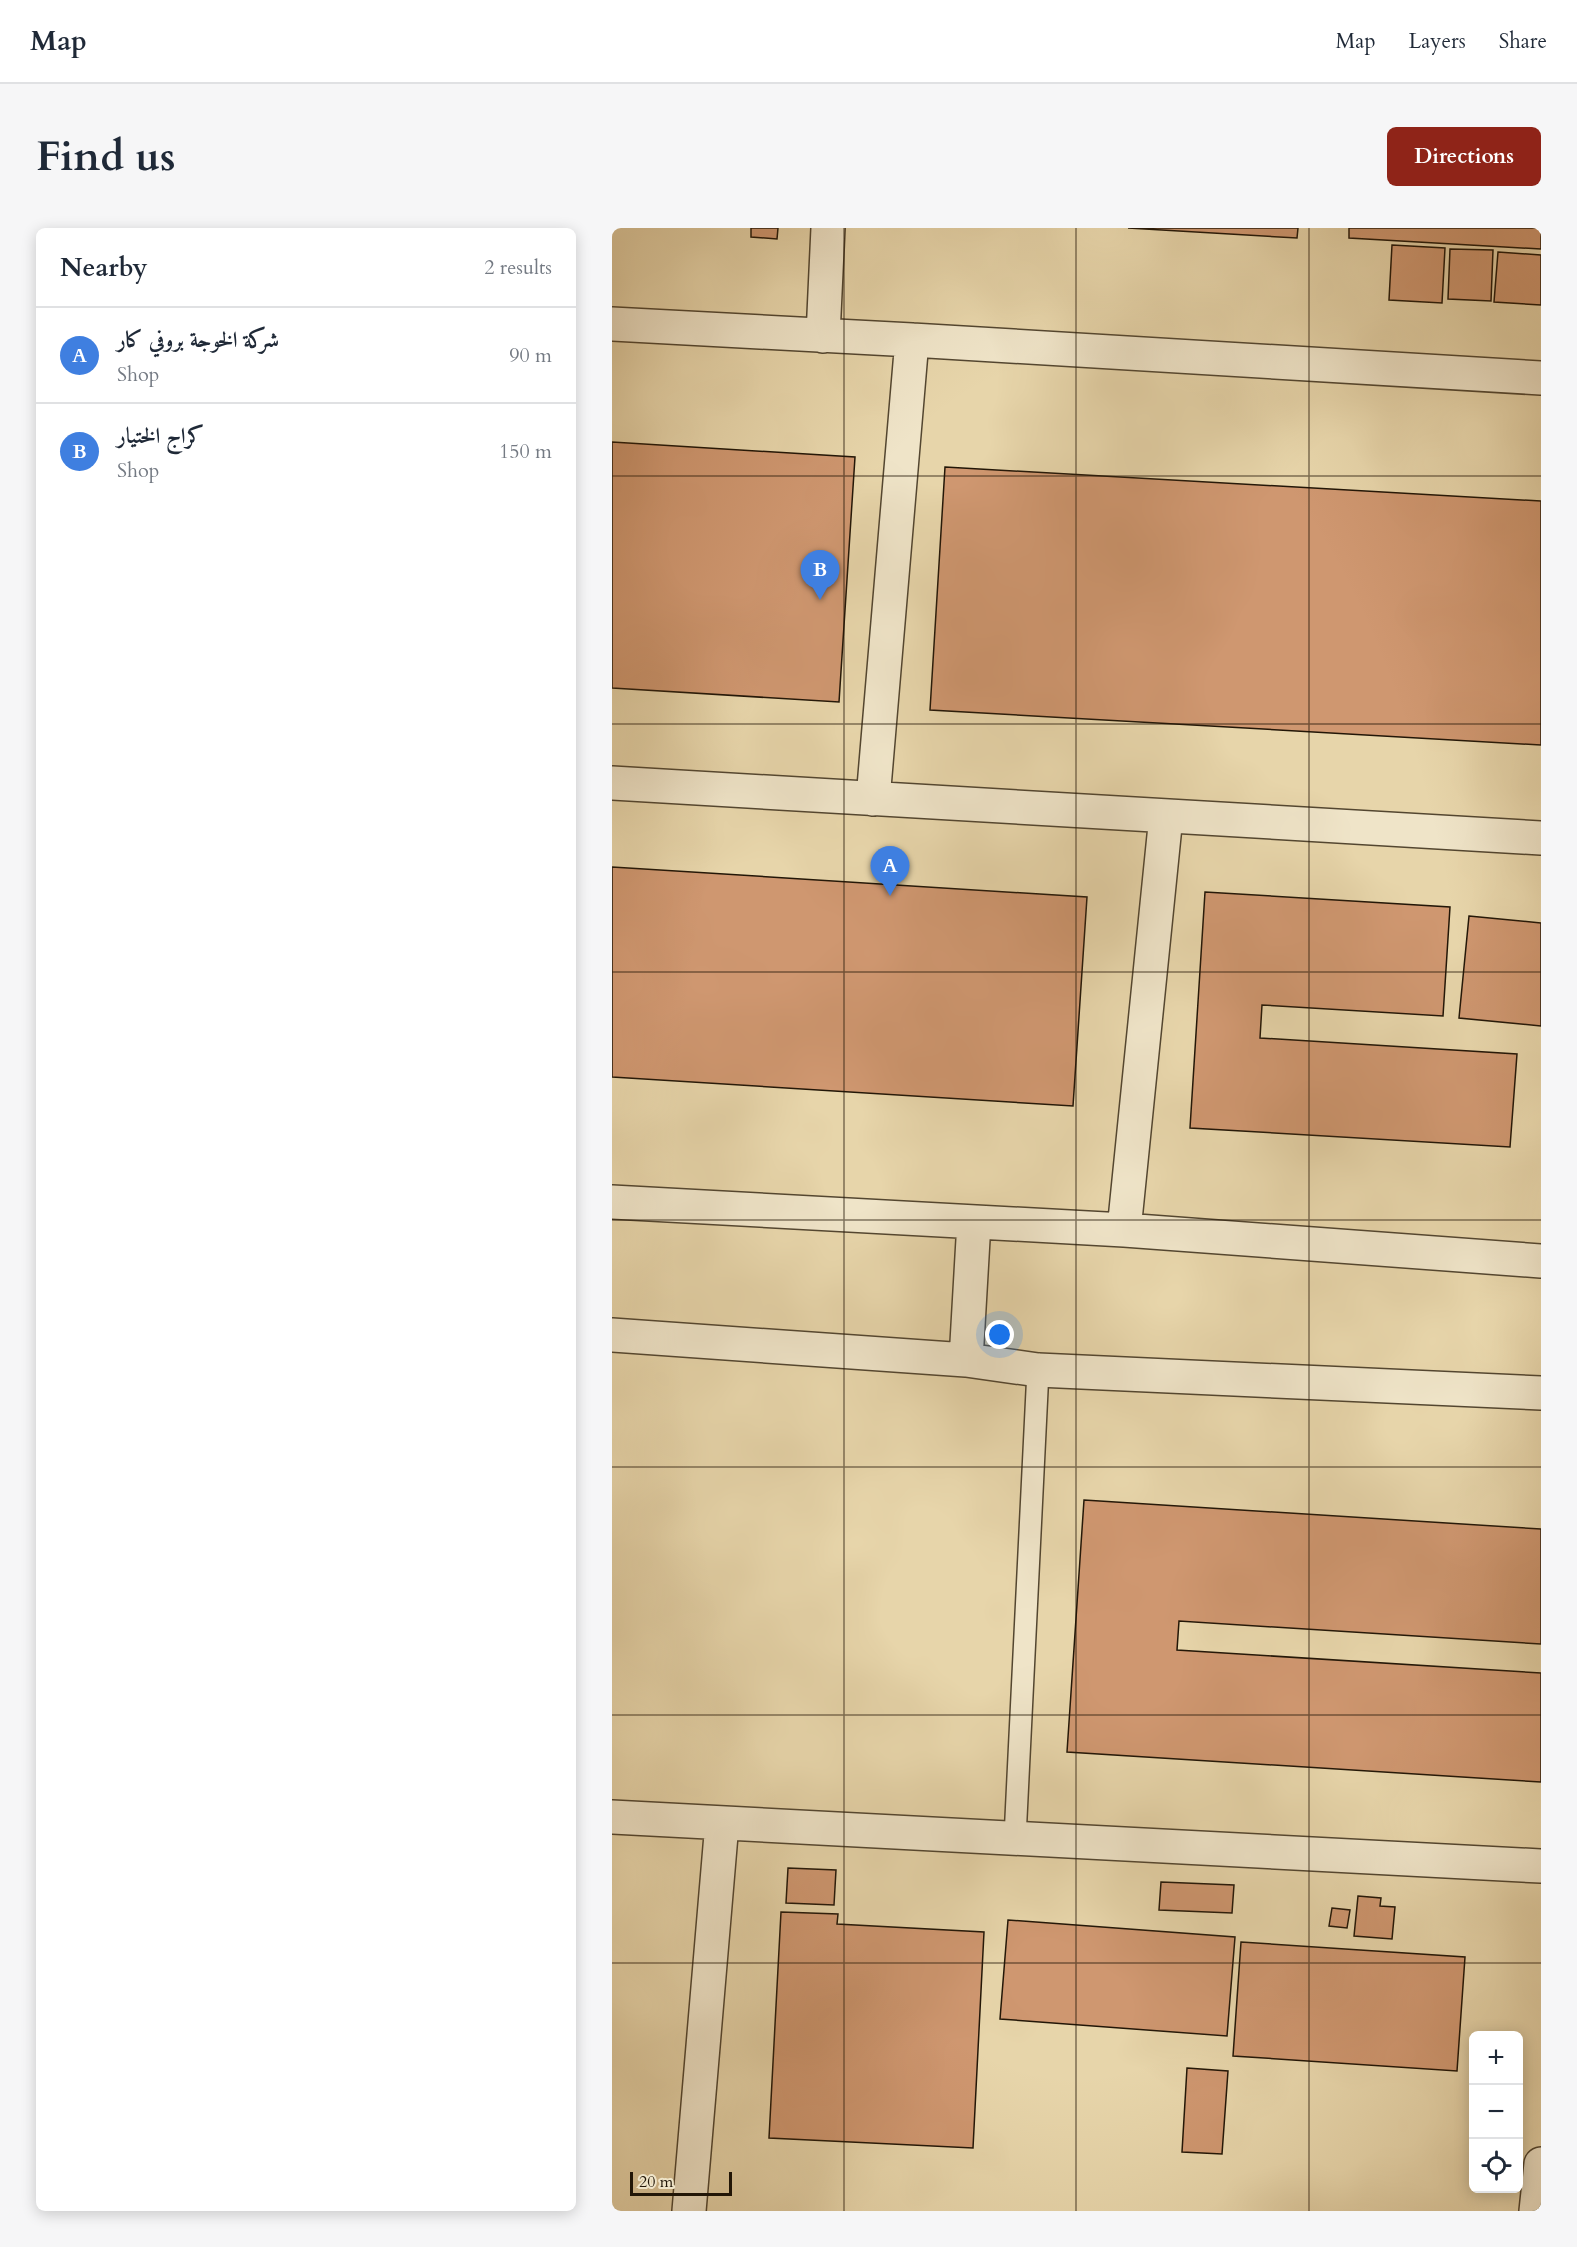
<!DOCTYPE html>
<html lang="en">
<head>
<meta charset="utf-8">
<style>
  :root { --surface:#fff; --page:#f6f6f7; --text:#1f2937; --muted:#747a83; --line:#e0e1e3; --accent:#8f2418 }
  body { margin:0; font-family:Cardo,Amiri,serif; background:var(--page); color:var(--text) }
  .controls { position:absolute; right:18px; bottom:18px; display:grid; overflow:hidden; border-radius:9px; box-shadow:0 3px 15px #0003 }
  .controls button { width:54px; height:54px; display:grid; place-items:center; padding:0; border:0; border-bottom:2px solid var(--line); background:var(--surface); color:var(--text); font:30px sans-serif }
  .scale { position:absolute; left:18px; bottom:15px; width:102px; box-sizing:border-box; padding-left:6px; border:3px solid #221607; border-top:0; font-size:16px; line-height:21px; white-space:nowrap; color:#221607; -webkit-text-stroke:4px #efe4c8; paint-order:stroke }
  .you { position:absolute; left:388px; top:1107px; width:21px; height:21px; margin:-15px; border:4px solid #fff; border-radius:50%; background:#1a73e8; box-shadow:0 0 0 9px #1a73e833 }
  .badge { display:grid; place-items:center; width:39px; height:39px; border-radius:50%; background:var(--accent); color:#fff; font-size:20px; font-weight:700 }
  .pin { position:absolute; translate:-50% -50px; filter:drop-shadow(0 2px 3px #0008) }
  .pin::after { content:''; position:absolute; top:32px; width:21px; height:18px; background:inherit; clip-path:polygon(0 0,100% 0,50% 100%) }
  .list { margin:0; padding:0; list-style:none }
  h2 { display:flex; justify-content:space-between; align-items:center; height:78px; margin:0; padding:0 24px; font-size:26px }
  h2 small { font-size:20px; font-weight:400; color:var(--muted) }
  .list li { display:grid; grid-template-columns:39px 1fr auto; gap:18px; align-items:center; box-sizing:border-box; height:96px; padding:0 24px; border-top:2px solid var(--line) }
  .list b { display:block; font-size:22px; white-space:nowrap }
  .list p { margin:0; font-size:20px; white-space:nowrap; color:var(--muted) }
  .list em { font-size:20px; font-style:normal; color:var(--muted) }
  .icon { flex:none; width:33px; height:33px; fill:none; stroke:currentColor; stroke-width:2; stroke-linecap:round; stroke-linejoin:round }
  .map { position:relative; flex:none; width:929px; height:1983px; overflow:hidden; border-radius:9px }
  header { display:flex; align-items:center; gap:36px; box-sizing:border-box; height:84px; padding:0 30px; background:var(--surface); border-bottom:2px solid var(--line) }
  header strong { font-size:28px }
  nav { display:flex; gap:33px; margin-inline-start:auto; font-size:21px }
  .intro { display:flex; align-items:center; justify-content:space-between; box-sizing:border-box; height:144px; padding:0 36px }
  h1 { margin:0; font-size:42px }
  .button { padding:15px 27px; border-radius:9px; background:var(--accent); color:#fff; font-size:21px; font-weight:700 }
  main { display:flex; gap:36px; padding:0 36px }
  aside { flex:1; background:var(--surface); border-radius:9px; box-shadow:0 3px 15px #0003 }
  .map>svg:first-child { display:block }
</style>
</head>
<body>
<header>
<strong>Map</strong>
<nav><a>Map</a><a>Layers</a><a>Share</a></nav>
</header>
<div class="intro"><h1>Find us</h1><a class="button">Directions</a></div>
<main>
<aside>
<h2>Nearby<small>2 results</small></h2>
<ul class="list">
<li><span class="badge" style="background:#3f7fe0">A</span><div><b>شركة الخوجة بروفي كار</b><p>Shop</p></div><em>90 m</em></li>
<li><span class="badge" style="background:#3f7fe0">B</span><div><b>كراج الختيار</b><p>Shop</p></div><em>150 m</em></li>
</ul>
</aside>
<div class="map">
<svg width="929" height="1983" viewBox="0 0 929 1983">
  <rect width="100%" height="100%" fill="#e7d5aa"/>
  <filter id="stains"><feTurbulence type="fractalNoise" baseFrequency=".00333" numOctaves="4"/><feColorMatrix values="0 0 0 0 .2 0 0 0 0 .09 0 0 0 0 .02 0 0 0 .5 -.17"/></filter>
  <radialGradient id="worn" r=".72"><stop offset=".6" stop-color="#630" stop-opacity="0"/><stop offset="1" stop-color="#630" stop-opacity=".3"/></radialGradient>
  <!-- building -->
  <path fill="#cf9770" stroke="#221607" stroke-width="1.5" d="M139 0H166L165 11 139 9Z
    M516 0H686L685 10Z
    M737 0H929V21L737 10Z
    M780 17 833 20 830 75 777 72Z
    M838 21 881 22 879 73 836 71Z
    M886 24 929 27V77L882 74Z
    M0 214 243 229 227 474 0 460Z
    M333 239 929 273V517L318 482Z
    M0 639 475 669 461 878 0 849Z
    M593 664 838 679 831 788 650 777 648 810 905 826 898 919 578 900Z
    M857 688 929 695V798L847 790Z
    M472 1272 929 1301V1416L567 1393 565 1422 929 1445V1554L455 1524Z
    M176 1640 224 1642 222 1677 174 1675Z
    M549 1654 622 1657 620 1685 547 1682Z
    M746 1668 769 1670 768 1678 783 1679 780 1711 742 1708Z
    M720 1680 738 1682 735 1700 717 1698Z
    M169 1684 226 1686 225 1696 372 1704 361 1920 157 1910Z
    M396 1692 623 1709 615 1808 388 1791Z
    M629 1714 853 1729 845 1843 621 1828Z
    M575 1840 616 1843 610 1926 570 1924Z"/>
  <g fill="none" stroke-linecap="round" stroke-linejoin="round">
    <defs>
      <path id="service" d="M403 1610 426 1142"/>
      <path id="minor" d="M0 96 300 112 929 150
        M211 108 216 0
        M0 555 929 610
        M261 571 300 112
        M0 974 512 1002 929 1033
        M512 1002 554 588
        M0 1107 354 1132 426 1142 929 1165
        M354 1132 362 994
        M0 1589 929 1638
        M77 1983 110 1595
        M924 1983 929 1936"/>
    </defs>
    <!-- service casing -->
    <use href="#service" stroke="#534630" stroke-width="24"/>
    <!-- minor casing -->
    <use href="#minor" stroke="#534630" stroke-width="36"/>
    <!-- service -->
    <use href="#service" stroke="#efe4c8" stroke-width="21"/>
    <!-- minor -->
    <use href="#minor" stroke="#efe4c8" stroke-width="33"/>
  </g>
  <!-- grid -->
  <path fill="none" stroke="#221607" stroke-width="1.5" stroke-opacity="0.55" d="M232 0V1983M464 0V1983M697 0V1983M0 248H929M0 496H929M0 744H929M0 992H929M0 1239H929M0 1487H929M0 1735H929"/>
  <rect width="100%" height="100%" filter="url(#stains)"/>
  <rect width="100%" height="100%" fill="url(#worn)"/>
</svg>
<div class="controls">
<button>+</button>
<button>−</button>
<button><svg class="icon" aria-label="locate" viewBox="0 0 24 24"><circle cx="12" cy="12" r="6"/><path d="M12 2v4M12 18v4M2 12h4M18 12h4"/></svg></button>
</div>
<div class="scale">20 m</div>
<div class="you"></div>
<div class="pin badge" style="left:278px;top:668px;background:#3f7fe0">A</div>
<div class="pin badge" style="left:208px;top:372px;background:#3f7fe0">B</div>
</div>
</main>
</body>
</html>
